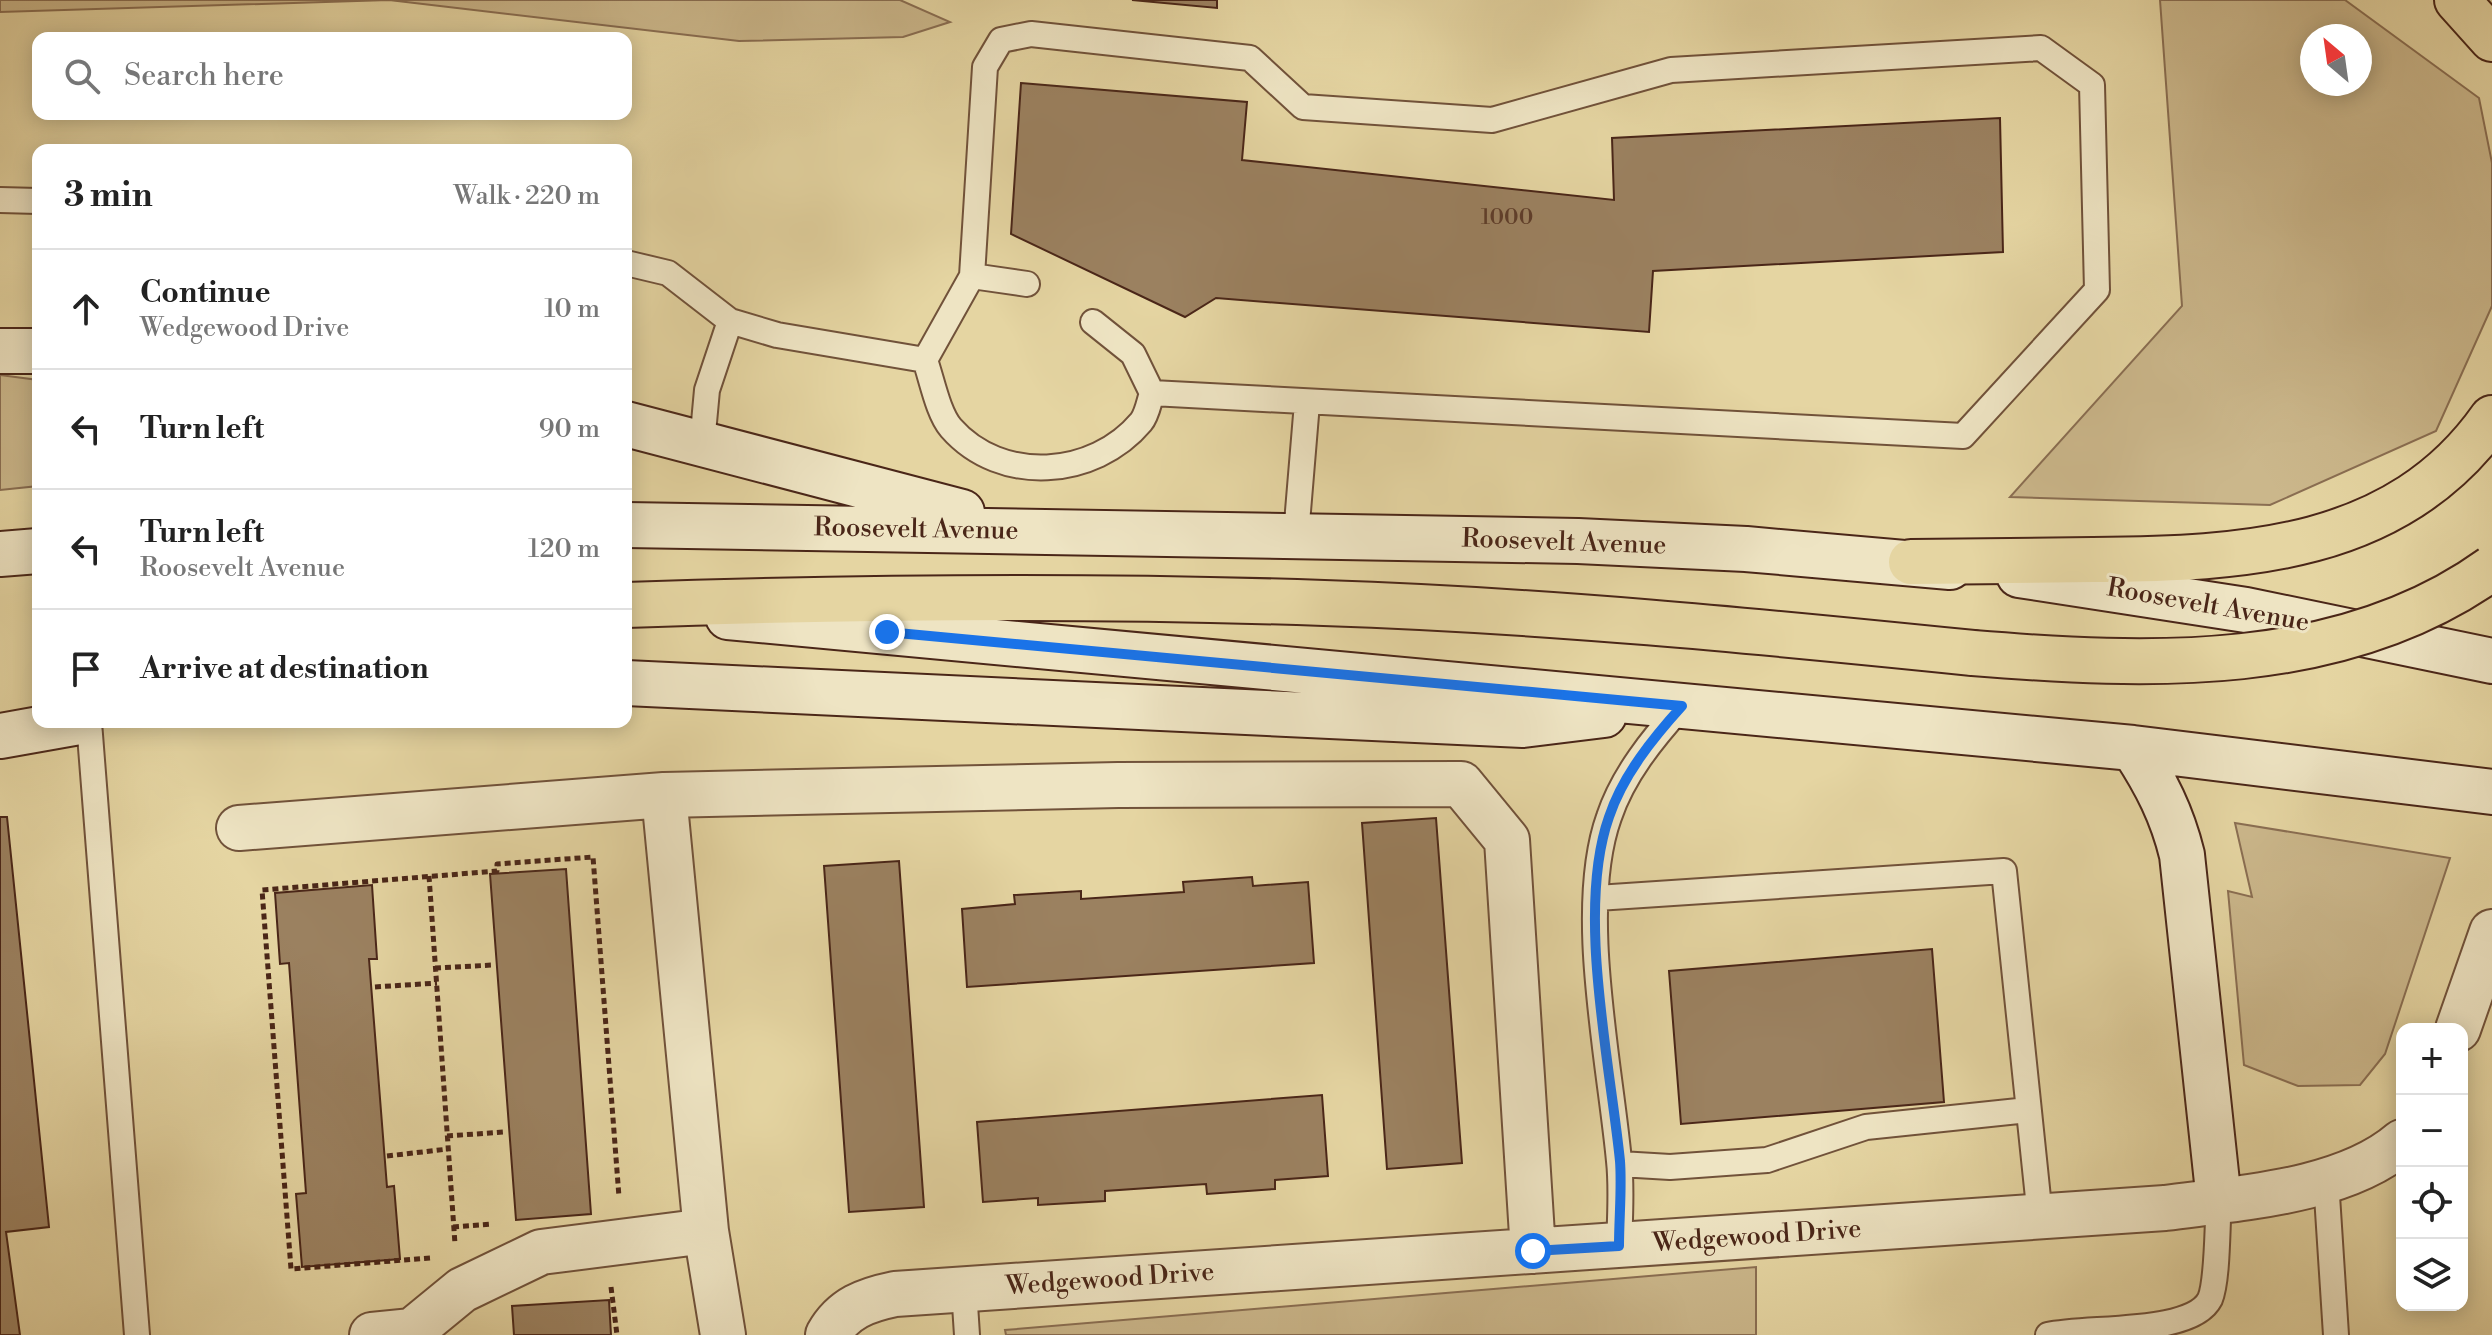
<!DOCTYPE html>
<html lang="en">
<head>
<meta charset="utf-8">
<style>
  :root { --surface:#fff; --page:#f6f6f6; --text:#222; --muted:#767676; --line:#e0e0e0 }
  body { margin:0; font-family:"Libre Bodoni",serif; background:var(--page); color:var(--text) }
  .controls { position:absolute; right:24px; bottom:24px; display:grid; overflow:hidden; border-radius:16px; box-shadow:0 4px 20px #0003 }
  .controls button { width:72px; height:72px; display:grid; place-items:center; padding:0; border:0; border-bottom:2px solid var(--line); background:var(--surface); color:var(--text); font:40px sans-serif }
  .compass { position:absolute; left:2300px; top:24px; width:72px; height:72px; border-radius:50%; background:var(--surface); box-shadow:0 4px 20px #0003; rotate:331deg }
  .stop { position:absolute; width:24px; height:24px; margin:-18px; border:6px solid #1a73e8; border-radius:50%; background:#fff }
  .stop.end { background:#1a73e8; border-color:#fff; box-shadow:0 2px 8px #0008 }
  .list { margin:0; padding:0; list-style:none }
  h2 { display:flex; justify-content:space-between; align-items:center; height:104px; margin:0; padding:0 32px; font-size:34px }
  h2 small { font-size:26px; font-weight:400; color:var(--muted) }
  .list li { display:grid; grid-template-columns:52px 1fr auto; gap:24px; align-items:center; box-sizing:border-box; height:120px; padding:0 32px; border-top:2px solid var(--line) }
  .list b { display:block; font-size:30px; white-space:nowrap }
  .list p { margin:0; font-size:26px; white-space:nowrap; color:var(--muted) }
  .list em { font-size:26px; font-style:normal; color:var(--muted) }
  .icon { flex:none; width:44px; height:44px; fill:none; stroke:currentColor; stroke-width:2; stroke-linecap:round; stroke-linejoin:round }
  .map { position:relative; flex:none; width:2492px; height:1335px; overflow:hidden }
  .search { position:absolute; background:var(--surface); box-shadow:0 4px 20px #0003; left:32px; top:32px; width:600px; height:88px; display:flex; align-items:center; gap:20px; box-sizing:border-box; padding:0 28px; border-radius:16px; color:var(--muted); font-size:30px }
  .panel { position:absolute; background:var(--surface); box-shadow:0 4px 20px #0003; left:32px; top:144px; width:600px; height:584px; border-radius:16px }
  .map>svg:first-child { display:block }
</style>
</head>
<body>
<div class="map">
<svg width="2492" height="1335" viewBox="0 0 2492 1335">
  <rect width="100%" height="100%" fill="#e5d5a2"/>
  <filter id="stains"><feTurbulence type="fractalNoise" baseFrequency=".0025" numOctaves="4"/><feColorMatrix values="0 0 0 0 .2 0 0 0 0 .09 0 0 0 0 .02 0 0 0 .5 -.17"/></filter>
  <radialGradient id="worn" r=".72"><stop offset=".6" stop-color="#630" stop-opacity="0"/><stop offset="1" stop-color="#630" stop-opacity=".3"/></radialGradient>
  <!-- green -->
  <path fill="#cbb78b" stroke="#8a6e52" stroke-width="2" fill-rule="evenodd" d="M0 0H900L950 22 903 37 739 41 389 0 0 12Z
    M2160 0H2345L2479 98 2492 163V306L2436 431 2270 505 2010 497 2182 306ZM2312 36H2360V84H2312Z
    M0 375 38 380V486L0 490Z
    M2235 823 2450 858 2385 1054 2360 1085 2298 1086 2244 1065 2228 891 2252 897Z
    M1756 1267V1335H1006L1005 1330Z"/>
  <!-- building -->
  <path fill="#9b8160" stroke="#4a2618" stroke-width="2" d="M1132 0H1217V8Z
    M1021 83 1247 102 1242 160 1614 200 1612 138 2000 118 2003 252 1653 271 1649 332 1216 298 1185 317 1011 234Z
    M0 817H7L49 1227 6 1232 20 1335H0Z
    M1436 818 1462 1163 1387 1169 1362 823Z
    M899 861 924 1207 849 1212 824 866Z
    M566 869 591 1214 516 1220 490 874Z
    M1252 877 1253 886 1308 882 1314 963 967 987 962 909 1015 904 1014 895 1081 891V899L1184 892 1183 882Z
    M372 885 377 959H369L387 1187 394 1186 400 1259 302 1267 296 1194 306 1193 289 963 280 964 275 893Z
    M1932 949 1944 1102 1681 1124 1669 971Z
    M1322 1095 1328 1176 1275 1180V1189L1207 1194 1206 1184 1105 1191V1201L1038 1205V1198L983 1202 977 1122Z
    M609 1300 611 1335H514L512 1306Z"/>
  <g fill="none" stroke-linecap="round" stroke-linejoin="round">
    <defs>
      <path id="lane" d="M0 200 38 201
        M626 263 668 273 730 321 777 335 925 360
        M972 276 1027 284
        M1093 322 1133 354 1152 393C1149 402 1147 415 1141 422 1094 478 1001 485 951 428 938 413 932 380 925 360L972 276 985 67 1001 40 1031 34 1250 58 1303 107 1492 120 1671 70 2041 48 2092 85 2097 290 1963 436 1152 393
        M702 444 707 390 730 321
        M1296 535 1307 403
        M89 722 137 1335
        M1597 898 2004 871 2040 1217
        M1620 1164 1670 1167 1767 1160 1866 1127 2028 1110
        M2326 1180 2336 1335
        M1619 1246C1620 1218 1622 1188 1619 1161 1610 1063 1576 909 1609 817 1623 775 1653 738 1682 706
        M964 1289 967 1335
        M2048 1335C2088 1326 2192 1335 2210 1299 2218 1280 2217 1223 2219 1201"/>
      <path id="street" d="M664 795 1118 785 1461 784 1507 840 1533 1251
        M239 828 664 795 706 1231 723 1335
        M2458 1029 2492 932
        M372 1335 412 1331 462 1290 541 1252 706 1231
        M828 1335C843 1308 866 1300 895 1294L2165 1208C2239 1198 2344 1192 2402 1142"/>
      <path id="secondary" d="M0 351H38
        M626 424 962 512
        M626 525 1578 541 1746 549 1950 567
        M0 554 38 551
        M2019 575 2246 610 2492 661
        M728 617 2133 748 2492 792
        M626 683 1523 725 1604 715
        M0 736 79 722
        M2133 748C2156 783 2172 814 2182 855L2219 1201"/>
      <path id="highway" d="M2457 0 2492 39
        M1911 562C1972 561 2033 561 2093 560 2242 559 2398 552 2492 418
        M626 605C859 597 1091 595 1324 603 1541 610 1757 631 1973 653"/>
    </defs>
    <!-- lane casing -->
    <use href="#lane" stroke="#71523a" stroke-width="28"/>
    <!-- street casing -->
    <use href="#street" stroke="#71523a" stroke-width="48"/>
    <!-- secondary casing -->
    <use href="#secondary" stroke="#4a2618" stroke-width="48"/>
    <!-- highway casing -->
    <use href="#highway" stroke="#4a2618" stroke-width="48"/>
    <!-- path -->
    <path stroke="#4a2618" stroke-width="5" stroke-dasharray="6 4" stroke-linecap="butt" d="M429 876 455 1244
      M435 968 493 965
      M375 987 437 983
      M447 1136 504 1132
      M387 1156 448 1149
      M453 1227 492 1224
      M430 1258 291 1269 262 890 497 871V864L593 857 619 1197
      M611 1287 617 1335"/>
    <!-- lane -->
    <use href="#lane" stroke="#eee4c3" stroke-width="24"/>
    <!-- street -->
    <use href="#street" stroke="#eee4c3" stroke-width="44"/>
    <!-- secondary -->
    <use href="#secondary" stroke="#eee4c3" stroke-width="44"/>
    <!-- highway -->
    <use href="#highway" stroke="#e5d5a2" stroke-width="44"/>
    <defs>
      <path id="highway-bridge" d="M1973 653C2147 667 2342 676 2492 568"/>
    </defs>
    <!-- highway-bridge casing -->
    <use href="#highway-bridge" stroke="#4a2618" stroke-width="48" stroke-linecap="butt"/>
    <!-- highway-bridge -->
    <use href="#highway-bridge" stroke="#e5d5a2" stroke-width="44"/>
  </g>
  <g fill="none" stroke-linecap="round" stroke-linejoin="round">
    <!-- route -->
    <path stroke="#1a73e8" stroke-width="10" d="M887 632 1682 706C1653 738 1623 775 1609 817 1576 910 1610 1062 1620 1161 1622 1188 1619 1218 1619 1246L1533 1251"/>
  </g>
  <g text-anchor="middle" dominant-baseline="central" stroke-width="6" stroke-linejoin="round" paint-order="stroke">
    <!-- number labels -->
    <g font-size="22" fill="#5e3d2a">
      <text x="1507" y="217">1000</text>
    </g>
    <!-- street labels -->
    <g font-size="26" fill="#4a2618" stroke="#eee4c3">
      <text transform="translate(916 529) rotate(1)">Roosevelt Avenue</text>
      <text transform="translate(1564 542) rotate(2)">Roosevelt Avenue</text>
      <text transform="translate(2208 605) rotate(10)">Roosevelt Avenue</text>
      <text transform="translate(1757 1236) rotate(-4)">Wedgewood Drive</text>
      <text transform="translate(1110 1279) rotate(-4)">Wedgewood Drive</text>
    </g>
  </g>
  <rect width="100%" height="100%" filter="url(#stains)"/>
  <rect width="100%" height="100%" fill="url(#worn)"/>
</svg>
<div class="controls">
<button>+</button>
<button>−</button>
<button><svg class="icon" aria-label="locate" viewBox="0 0 24 24"><circle cx="12" cy="12" r="6"/><path d="M12 2v4M12 18v4M2 12h4M18 12h4"/></svg></button>
<button><svg class="icon" aria-label="layers" viewBox="0 0 24 24"><path d="M12 4l9 5-9 5-9-5zM3 14l9 5 9-5"/></svg></button>
</div>
<svg class="compass" viewBox="-18 -18 36 36"><path d="M0-13l5 13h-10z" fill="#e53935"/><path d="M0 13l5-13h-10z" fill="#767676"/></svg>
<div class="stop" style="left:1533px;top:1251px"></div>
<div class="stop end" style="left:887px;top:632px"></div>
<div class="search"><svg class="icon" aria-label="search" viewBox="0 0 24 24"><circle cx="10" cy="10" r="6"/><path d="M15 15l6 6"/></svg>Search here</div>
<section class="panel">
<h2>3 min<small>Walk · 220 m</small></h2>
<ul class="list">
<li><svg class="icon" aria-label="ahead" viewBox="0 0 24 24"><path d="M12 20V5M6 11l6-6 6 6"/></svg><div><b>Continue</b><p>Wedgewood Drive</p></div><em>10 m</em></li>
<li><svg class="icon" aria-label="left" viewBox="0 0 24 24"><path d="M17 20v-9H6M10 6l-5 5 5 5"/></svg><div><b>Turn left</b></div><em>90 m</em></li>
<li><svg class="icon" aria-label="left" viewBox="0 0 24 24"><path d="M17 20v-9H6M10 6l-5 5 5 5"/></svg><div><b>Turn left</b><p>Roosevelt Avenue</p></div><em>120 m</em></li>
<li><svg class="icon" aria-label="arrive" viewBox="0 0 24 24"><path d="M6 21V4h12l-3 4 3 4H6"/></svg><div><b>Arrive at destination</b></div></li>
</ul>
</section>
</div>
</body>
</html>
